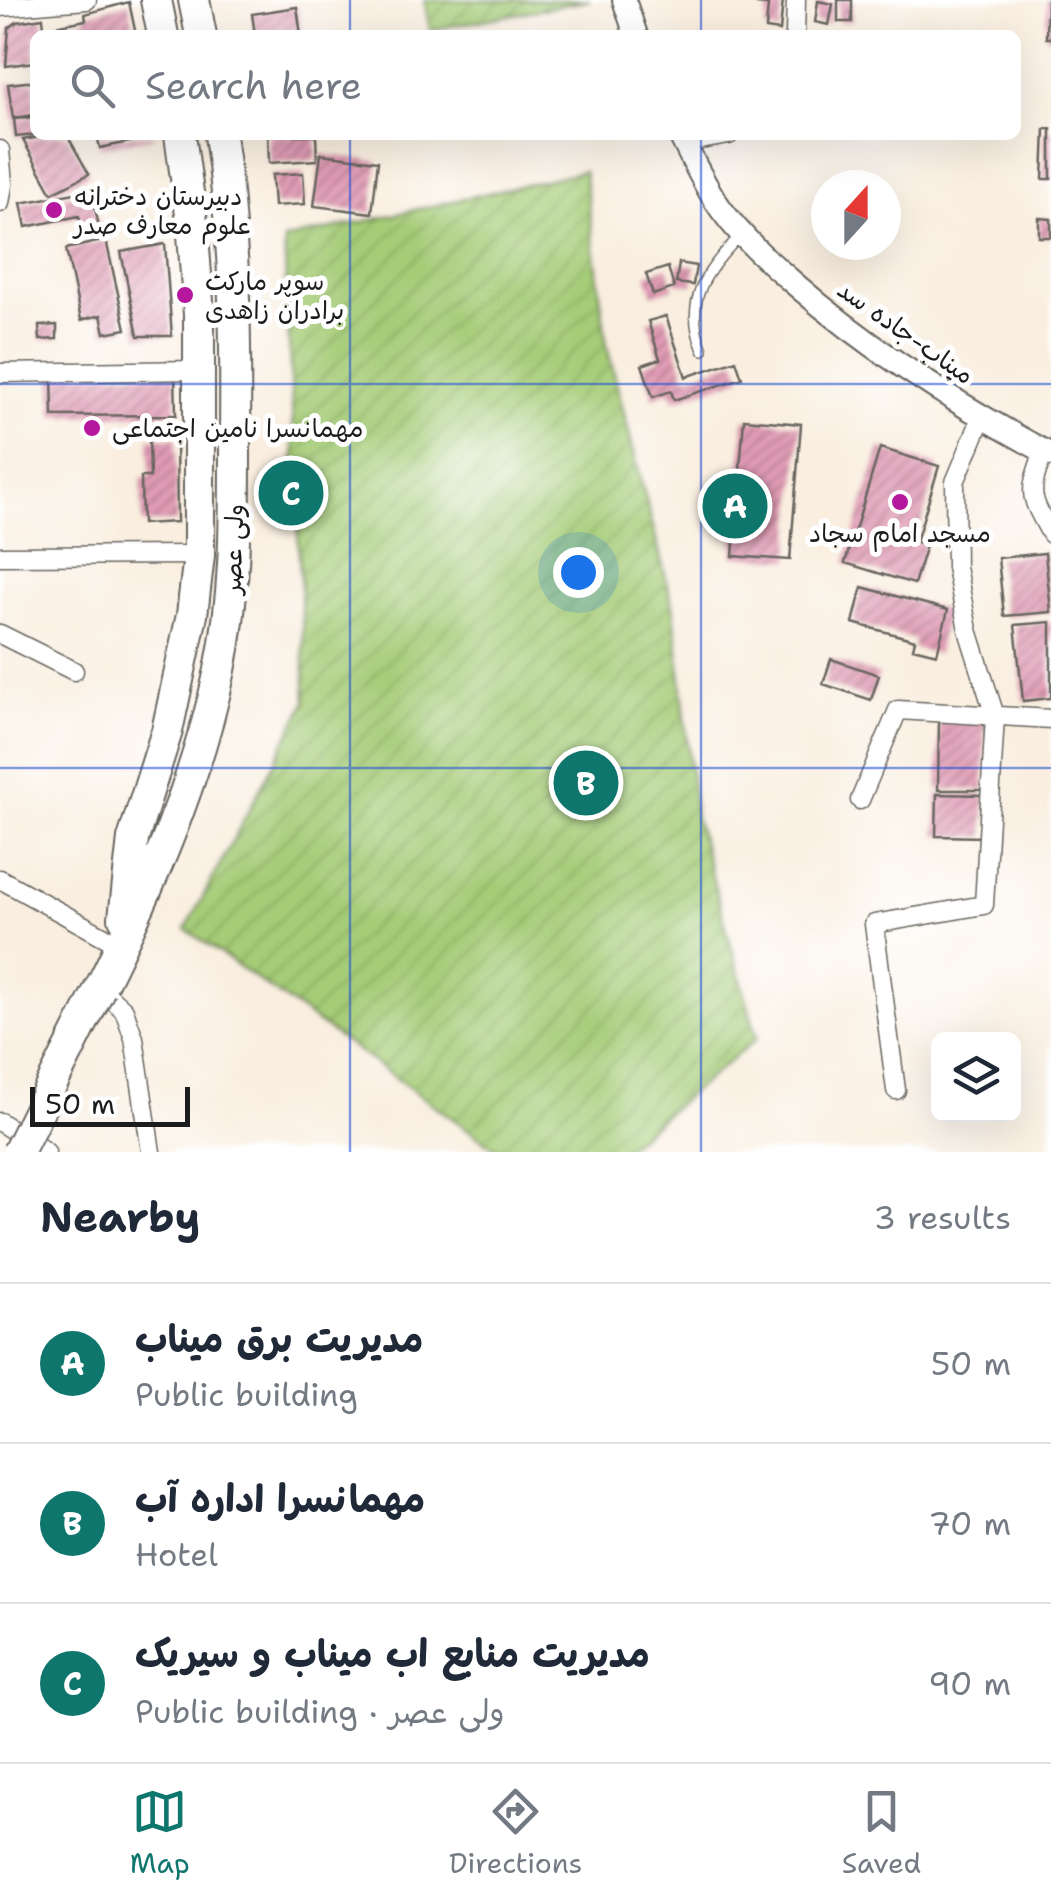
<!DOCTYPE html>
<html lang="en">
<head>
<meta charset="utf-8">
<style>
  :root { --surface:#fff; --page:#f6f6f7; --text:#1f2937; --muted:#747a83; --line:#e0e1e3; --accent:#0f766e }
  body { margin:0; font-family:"Shantell Sans","Playpen Sans Arabic",sans-serif; background:var(--page); color:var(--text) }
  .controls { position:absolute; right:30px; bottom:30px; display:grid; overflow:hidden; border-radius:15px; box-shadow:0 10px 40px #0002 }
  .controls button { width:90px; height:90px; display:grid; place-items:center; padding:0; border:0; border-bottom:2px solid var(--line); background:var(--surface); color:var(--text); font:50px sans-serif }
  .compass { position:absolute; left:811px; top:170px; width:90px; height:90px; border-radius:50%; background:var(--surface); box-shadow:0 10px 40px #0002; rotate:21deg }
  .scale { position:absolute; left:30px; bottom:25px; width:160px; box-sizing:border-box; padding-left:10px; border:5px solid #1c1c1c; border-top:0; font-size:28px; line-height:35px; white-space:nowrap; color:#1c1c1c; -webkit-text-stroke:8px #fff; paint-order:stroke }
  .you { position:absolute; left:578px; top:572px; width:35px; height:35px; margin:-25px; border:8px solid #fff; border-radius:50%; background:#1a73e8; box-shadow:0 0 0 15px #1a73e833 }
  .badge { display:grid; place-items:center; width:65px; height:65px; border-radius:50%; background:var(--accent); color:#fff; font-size:32px; font-weight:700 }
  .pin { position:absolute; translate:-50% -50%; border:5px solid #fff; box-shadow:0 2px 10px #0006 }
  .list { margin:0; padding:0; list-style:none }
  h2 { display:flex; justify-content:space-between; align-items:center; height:130px; margin:0; padding:0 40px; font-size:42px }
  h2 small { font-size:32px; font-weight:400; color:var(--muted) }
  .list li { display:grid; grid-template-columns:65px 1fr auto; gap:30px; align-items:center; box-sizing:border-box; height:160px; padding:0 40px; border-top:2px solid var(--line) }
  .list b { display:block; font-size:38px; white-space:nowrap }
  .list p { margin:0; font-size:32px; white-space:nowrap; color:var(--muted) }
  .list em { font-size:32px; font-style:normal; color:var(--muted) }
  .icon { flex:none; width:55px; height:55px; fill:none; stroke:currentColor; stroke-width:2; stroke-linecap:round; stroke-linejoin:round }
  .map { position:relative; flex:none; width:1051px; height:1152px; overflow:hidden }
  .search { position:absolute; background:var(--surface); box-shadow:0 10px 40px #0002; left:30px; right:30px; top:30px; height:110px; display:flex; align-items:center; gap:25px; box-sizing:border-box; padding:0 35px; border-radius:15px; color:var(--muted); font-size:38px }
  .sheet { height:610px; background:var(--surface) }
  nav { display:flex; justify-content:space-around; align-items:center; box-sizing:border-box; height:140px; border-top:2px solid var(--line); background:var(--surface); font-size:28px; color:var(--muted) }
  nav a { display:grid; justify-items:center; gap:5px }
  nav .on { color:var(--accent) }
  .map>svg:first-child { display:block }
</style>
</head>
<body>
<div class="map">
<svg width="1051" height="1152" viewBox="0 0 1051 1152">
  <defs>
    <pattern id="garden-furrows" width="10" height="10" patternUnits="userSpaceOnUse" patternTransform="scale(2.5)"><rect width="10" height="10" fill="#a5cc77"/><path d="M-1 1l2-2M0 10L10 0M9 11l2-2" fill="none" stroke="#8daf66"/></pattern>
    <pattern id="building-hatch" width="6" height="6" patternUnits="userSpaceOnUse" patternTransform="scale(2.5)"><rect width="6" height="6" fill="#e09cb5"/><path d="M-1 1l2-2M0 6l6-6M5 7l2-2" fill="none" stroke="#b57e92"/></pattern>
  </defs>
  <rect width="100%" height="100%" fill="#fff"/>
  <filter id="ink" filterUnits="userSpaceOnUse"><feTurbulence type="fractalNoise" baseFrequency=".01" numOctaves="2"/><feDisplacementMap in="SourceGraphic" scale="20" xChannelSelector="R" yChannelSelector="G"/><feConvolveMatrix kernelMatrix="1 2 1 2 8 2 1 2 1" color-interpolation-filters="sRGB"/></filter>
  <filter id="wash" filterUnits="userSpaceOnUse"><feTurbulence type="fractalNoise" baseFrequency=".0048" numOctaves="4" result="noise"/><feDisplacementMap in="SourceGraphic" scale="40" xChannelSelector="R" yChannelSelector="G"/><feGaussianBlur stdDeviation="2.25" result="paint"/><feColorMatrix in="noise" values="0 0 0 0 0 0 0 0 0 0 0 0 0 0 0 0 0 1.4 0 .05"/><feComposite in="paint" operator="in"/></filter>
  <g filter="url(#wash)">
    <rect width="100%" height="100%" fill="#f9eedf"/>
    <!-- garden -->
    <path fill="url(#garden-furrows)" stroke="#60744a" stroke-width="2.5" d="M424 0H590L430 30Z
      M584 171 607 346 674 610 695 816 757 1038 620 1152H500L186 929 306 702 284 240Z"/>
    <g id="blocks">
      <!-- building -->
      <path fill="url(#building-hatch)" d="M757 0H783L780 31 766 29 768 5 757 4Z
        M838 0H852V22H838Z
        M1047 0H1051V38H1046Z
        M818 1 833 4 829 25 815 22Z
        M129 2 136 35H57L55 26 86 20 85 14Z
        M297 7 301 35H255L252 14Z
        M43 18 45 35H35V62L6 66 9 28 17 22Z
        M35 81V115L13 118 8 84Z
        M35 117V135L16 137 14 119Z
        M1045 129H1051V179H1043Z
        M52 135H67L89 174 52 193 23 140Z
        M97 135H154V137L100 148Z
        M268 135H316L317 160 269 163Z
        M321 154 378 161 372 213 314 206Z
        M303 173 305 204 274 206 272 175Z
        M91 190 100 231 83 235 79 216 26 227 21 203Z
        M1039 218 1051 219V237H1039Z
        M106 240 126 329 105 333 101 315 81 320 66 249Z
        M165 244 172 336H138L121 252Z
        M679 263 696 266 693 285 676 283Z
        M668 267 674 288 653 295 646 274Z
        M666 316 686 377 736 360 742 378 674 400 671 391 653 397 642 365 660 359 648 321Z
        M57 325V339L40 340 39 326Z
        M175 373 176 415 53 416 52 374Z
        M744 419 801 424 790 560 733 556Z
        M149 438H176L177 522 142 524 141 477H150Z
        M880 448 939 466 916 542 926 545 914 584 845 563Z
        M1045 553 1051 612 1004 616 998 558Z
        M862 587 948 610 937 654 913 648 915 640 853 623Z
        M1051 622V698L1023 701 1015 625Z
        M831 659 879 675 871 700 823 684Z
        M939 721H985L984 790H938Z
        M937 794 985 795 984 837 936 836Z"/>
    </g>
  </g>
  <g filter="url(#ink)">
    <use href="#blocks" fill-opacity="0" stroke="#696660" stroke-width="2.5"/>
    <g fill="none" stroke-linecap="round" stroke-linejoin="round">
      <defs>
        <path id="service" d="M703 350C682 301 707 269 741 235"/>
        <path id="minor" d="M0 7 87 0
          M795 35 796 0
          M683 143 729 135
          M0 150 3 184 0 203
          M0 373 200 370
          M1044 451C1028 495 1029 494 1051 534
          M0 556 199 555
          M0 634 74 671
          M860 800 898 710 1051 719
          M0 879 121 946
          M100 988 124 1010 134 1038 151 1152
          M896 1090 874 924 984 905 995 716 968 630 956 567 955 482 982 417
          M0 1122 46 1152"/>
        <path id="tertiary" d="M624 0 636 35
          M680 135C692 159 705 187 721 209 742 238 769 262 796 285 874 353 961 407 1051 455"/>
        <path id="primary" d="M156 0 163 35
          M194 0 201 35
          M124 918 133 839 167 731 192 615 199 555V315L192 221 180 135
          M100 988C151 886 196 782 220 670 236 593 235 516 235 437 236 334 235 237 220 135"/>
      </defs>
      <!-- service casing -->
      <use href="#service" stroke="#696660" stroke-width="12"/>
      <!-- minor casing -->
      <use href="#minor" stroke="#696660" stroke-width="21"/>
      <!-- tertiary casing -->
      <use href="#tertiary" stroke="#696660" stroke-width="26"/>
      <!-- primary casing -->
      <use href="#primary" stroke="#696660" stroke-width="34"/>
      <!-- service -->
      <use href="#service" stroke="#fff" stroke-width="9"/>
      <!-- minor -->
      <use href="#minor" stroke="#fff" stroke-width="18"/>
      <!-- tertiary -->
      <use href="#tertiary" stroke="#fff" stroke-width="22"/>
      <!-- primary -->
      <use href="#primary" stroke="#fff" stroke-width="30"/>
      <defs>
        <path id="primary-bridge" d="M18 1152 100 988"/>
      </defs>
      <!-- primary-bridge casing -->
      <use href="#primary-bridge" stroke="#696660" stroke-width="34" stroke-linecap="butt"/>
      <!-- primary-bridge -->
      <use href="#primary-bridge" stroke="#fff" stroke-width="30"/>
    </g>
  </g>
  <!-- grid -->
  <path fill="none" stroke="#1d4ed8" stroke-width="2.5" stroke-opacity="0.55" d="M350 0V35M701 0V35M350 135V1152M701 135V1152M0 384H1051M0 768H1051"/>
  <!-- markers -->
  <g fill="#b5179e" stroke="#fff" stroke-width="4">
    <circle cx="54" cy="210" r="10"/>
    <circle cx="185" cy="295" r="10"/>
    <circle cx="92" cy="428" r="10"/>
    <circle cx="900" cy="502" r="10"/>
  </g>
  <g text-anchor="middle" dominant-baseline="central" stroke-width="10" stroke-linejoin="round" paint-order="stroke">
    <!-- poi labels -->
    <g font-size="25" fill="#1c1c1c" stroke="#fff" text-anchor="start">
      <text x="74" y="196">دبیرستان دخترانه<tspan x="74" dy="29">علوم معارف صدر</tspan></text>
      <text x="205" y="281">سوپر مارکت<tspan x="205" dy="29">برادران زاهدی</tspan></text>
      <text x="112" y="428">مهمانسرا نامین اجتماعی</text>
      <text x="900" y="533" text-anchor="middle">مسجد امام سجاد</text>
    </g>
    <!-- street labels -->
    <g font-size="25" fill="#1c1c1c" stroke="#fff">
      <text transform="translate(906 332) rotate(35)">میناب-جاده سد</text>
      <text transform="translate(233 549) rotate(-88)">ولی عصر</text>
    </g>
  </g>
</svg>
<div class="controls">
<button><svg class="icon" aria-label="layers" viewBox="0 0 24 24"><path d="M12 4l9 5-9 5-9-5zM3 14l9 5 9-5"/></svg></button>
</div>
<svg class="compass" viewBox="-18 -18 36 36"><path d="M0-13l5 13h-10z" fill="#e53935"/><path d="M0 13l5-13h-10z" fill="#747a83"/></svg>
<div class="scale">50 m</div>
<div class="you"></div>
<div class="pin badge" style="left:735px;top:506px">A</div>
<div class="pin badge" style="left:586px;top:783px">B</div>
<div class="pin badge" style="left:291px;top:493px">C</div>
<div class="search"><svg class="icon" aria-label="search" viewBox="0 0 24 24"><circle cx="10" cy="10" r="6"/><path d="M15 15l6 6"/></svg>Search here</div>
</div>
<section class="sheet">
<h2>Nearby<small>3 results</small></h2>
<ul class="list">
<li><span class="badge">A</span><div><b>مدیریت برق میناب</b><p>Public building</p></div><em>50 m</em></li>
<li><span class="badge">B</span><div><b>مهمانسرا اداره آب</b><p>Hotel</p></div><em>70 m</em></li>
<li><span class="badge">C</span><div><b>مدیریت منابع اب میناب و سیریک</b><p>Public building · ولی عصر</p></div><em>90 m</em></li>
</ul>
</section>
<nav>
<a class="on"><svg class="icon" aria-label="map" viewBox="0 0 24 24"><path d="M3 6l6-2 6 2 6-2v14l-6 2-6-2-6 2zM9 4v14M15 6v14"/></svg>Map</a>
<a><svg class="icon" aria-label="directions" viewBox="0 0 24 24"><path d="M12 3l9 9-9 9-9-9zM9 14v-3h6M13 9l2 2-2 2"/></svg>Directions</a>
<a><svg class="icon" aria-label="saved" viewBox="0 0 24 24"><path d="M7 4h10v16l-5-4-5 4z"/></svg>Saved</a>
</nav>
</body>
</html>
